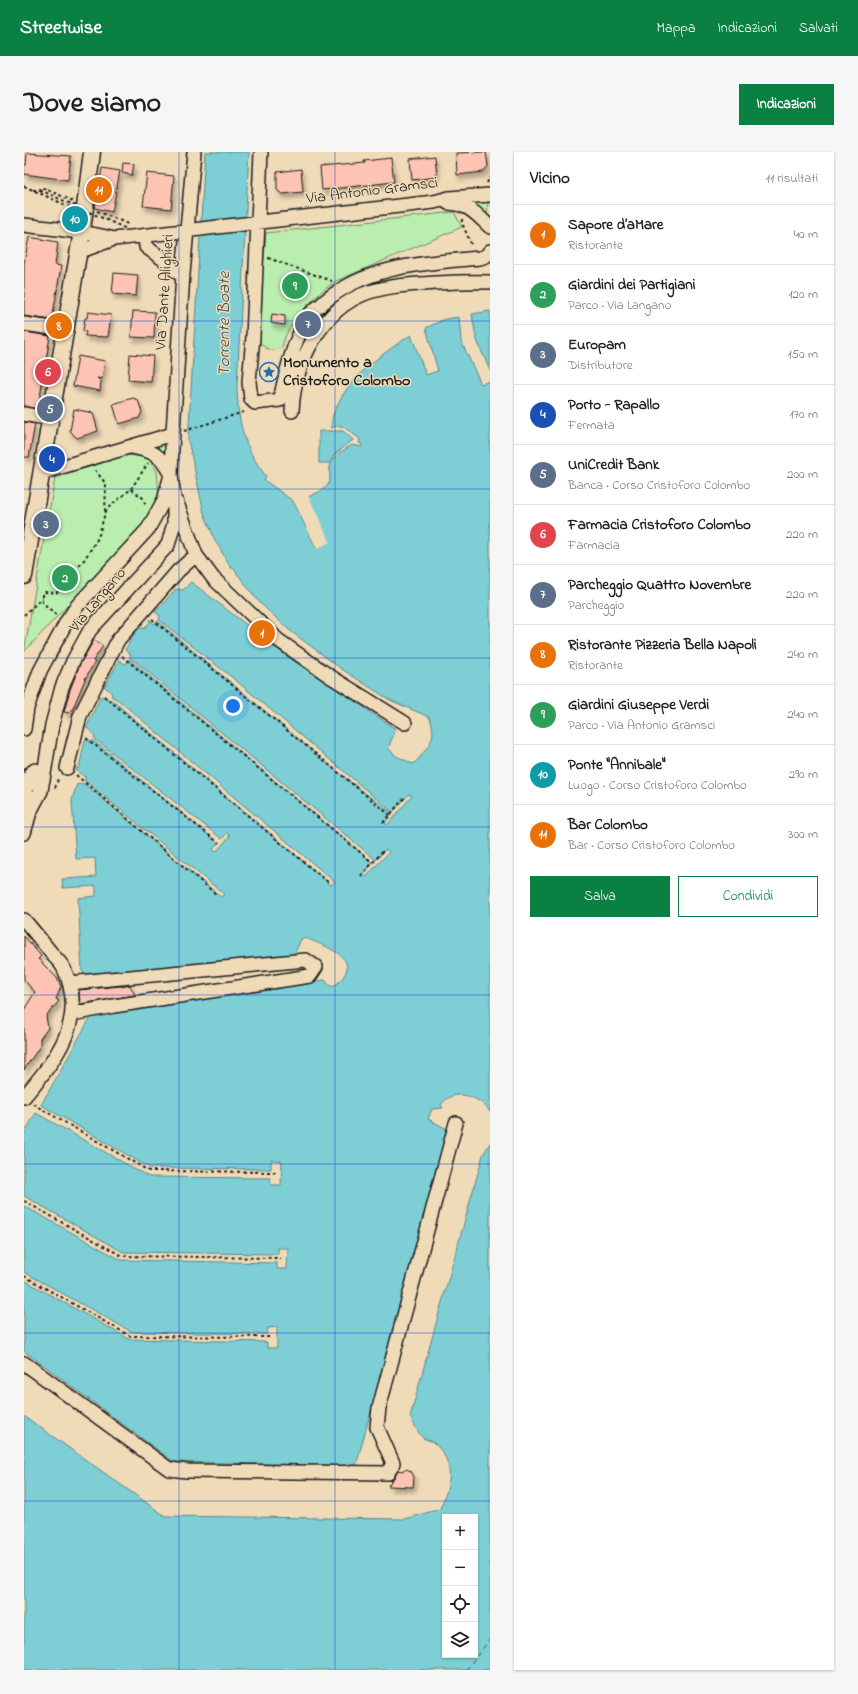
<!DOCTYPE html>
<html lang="it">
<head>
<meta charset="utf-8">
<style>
  :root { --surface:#fff; --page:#f6f6f6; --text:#202124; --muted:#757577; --line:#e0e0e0; --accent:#0b8043 }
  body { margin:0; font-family:"Indie Flower",sans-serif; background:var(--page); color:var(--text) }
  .controls { position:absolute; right:12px; bottom:12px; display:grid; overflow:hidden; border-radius:0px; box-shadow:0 1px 3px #0004 }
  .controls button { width:36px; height:36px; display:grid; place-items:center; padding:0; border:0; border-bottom:1px solid var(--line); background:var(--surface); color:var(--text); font:20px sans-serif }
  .you { position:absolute; left:209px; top:554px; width:14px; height:14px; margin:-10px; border:3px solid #fff; border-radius:50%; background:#1a73e8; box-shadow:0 0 0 6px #1a73e833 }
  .badge { display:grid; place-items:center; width:26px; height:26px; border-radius:50%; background:var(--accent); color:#fff; font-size:13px; font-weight:700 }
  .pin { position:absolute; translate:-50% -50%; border:2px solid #fff; box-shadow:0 1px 4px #0006 }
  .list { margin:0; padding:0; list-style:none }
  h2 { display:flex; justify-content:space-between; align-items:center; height:52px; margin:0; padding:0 16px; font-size:17px }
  h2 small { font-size:13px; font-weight:400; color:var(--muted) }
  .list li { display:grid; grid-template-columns:26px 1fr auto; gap:12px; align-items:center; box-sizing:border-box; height:60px; padding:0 16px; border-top:1px solid var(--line) }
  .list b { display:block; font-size:15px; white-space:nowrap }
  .list p { margin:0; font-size:13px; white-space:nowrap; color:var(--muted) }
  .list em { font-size:13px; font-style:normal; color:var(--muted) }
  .actions { display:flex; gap:8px; padding:12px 16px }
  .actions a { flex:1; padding:9px 0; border:1px solid var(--accent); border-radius:0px; text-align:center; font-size:14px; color:var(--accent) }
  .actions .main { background:var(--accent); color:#fff }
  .icon { flex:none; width:22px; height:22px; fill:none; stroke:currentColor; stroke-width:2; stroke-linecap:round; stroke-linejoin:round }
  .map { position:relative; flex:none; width:466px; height:1518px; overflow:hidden; border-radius:0px }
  header { display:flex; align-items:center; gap:24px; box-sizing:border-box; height:56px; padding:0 20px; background:var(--accent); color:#fff }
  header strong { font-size:19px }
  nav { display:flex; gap:22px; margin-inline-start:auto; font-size:14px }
  .intro { display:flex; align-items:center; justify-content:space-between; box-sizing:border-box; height:96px; padding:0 24px }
  h1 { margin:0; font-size:28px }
  .button { padding:10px 18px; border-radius:0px; background:var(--accent); color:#fff; font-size:14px; font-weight:700 }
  main { display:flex; gap:24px; padding:0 24px }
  aside { flex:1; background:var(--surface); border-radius:0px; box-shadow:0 1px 3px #0004 }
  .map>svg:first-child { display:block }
</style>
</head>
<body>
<header>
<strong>Streetwise</strong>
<nav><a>Mappa</a><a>Indicazioni</a><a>Salvati</a></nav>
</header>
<div class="intro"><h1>Dove siamo</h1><a class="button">Indicazioni</a></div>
<main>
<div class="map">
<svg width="466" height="1518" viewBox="0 0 466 1518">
  <defs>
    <filter id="shadow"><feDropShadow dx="2.5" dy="4.5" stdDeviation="2" flood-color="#0004"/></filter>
  </defs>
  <rect width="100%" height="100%" fill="#f0dbb9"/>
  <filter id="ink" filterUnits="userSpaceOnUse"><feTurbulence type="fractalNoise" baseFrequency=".025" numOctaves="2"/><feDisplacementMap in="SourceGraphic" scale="8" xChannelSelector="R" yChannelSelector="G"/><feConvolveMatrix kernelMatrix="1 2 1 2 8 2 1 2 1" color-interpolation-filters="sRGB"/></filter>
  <g filter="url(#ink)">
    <!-- green -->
    <path fill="#b9eeaf" stroke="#6a8566" d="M450 49 464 50 463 61 458 62 448 52Z
      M430 60 438 75 312 129C292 142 261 172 258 196 246 201 238 196 233 185L242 81Z
      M144 288 145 308 128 293Z
      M103 303 123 305 133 319 136 355 0 500 31 326Z"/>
    <!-- water -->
    <path fill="#7dcfd5" stroke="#56878b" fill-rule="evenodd" d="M181 0H225L213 234C214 270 219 295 242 324L240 328 269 349 292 396 305 390 284 345C290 342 302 338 305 331 307 326 305 320 306 315 308 304 320 298 328 293L338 295V292L335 291 336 287 320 275H317L316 273 307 276C308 270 308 263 311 258 325 224 358 202 387 183L402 223 414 219 402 176 421 167 435 165 437 189 457 232 466 229V960C457 945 429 934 417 953L419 956 408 957 404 967 423 977 332 1314 150 1310 0 1199V1128L105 1187 243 1190V1196H253V1175L244 1176 243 1182 108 1180 0 1120V1054L97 1108 253 1111V1117H263L264 1096H254V1102L99 1100 0 1044V982L12 961 125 1025 246 1026 247 1033H257L258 1009 247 1008V1017L126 1016 17 953 69 861 301 828 305 833 309 835C344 808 304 795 281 786L277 787 270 803 125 820 62 823 58 819 54 746 72 744V734L39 736 38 727 72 725 71 706 52 707 48 648 53 632 55 633 57 631 62 633 197 745 200 742 61 629V625L53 619 52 616H55L61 588 70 589 194 691 189 697 192 700 206 684 203 681 198 687 71 587 70 582 63 576V574L77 544 89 549 307 733 311 730 93 547 88 545 87 540 80 534 82 533 95 508 101 512 105 508 111 512 349 711 339 723 342 725 365 700 362 697 352 708 112 510 105 506 107 503 101 498 110 482 117 475 120 477 126 470 125 467 130 472 133 469 137 472 311 618 366 660 368 662 361 671 363 673 388 644 385 642 369 660 367 659 215 531 139 471 135 468 136 464 129 458H133L152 437 159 438 167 430 264 505 372 577 364 596 372 604 389 612C394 609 407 592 408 586 410 581 408 569 405 565L366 548 319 518 265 478 235 450 209 416H207L191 388 180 361 164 288Z
      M466 159V219L452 186 448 162Z
      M295 279H319L329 288 311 302 306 311H295Z
      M466 991V1518H0V1264L141 1364 380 1367 416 1357C426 1332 433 1312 410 1291 407 1288 402 1288 399 1286 394 1281 390 1271 386 1265L459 1003ZM421 1365H451V1503H421Z"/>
    <!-- pier -->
    <path fill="#f0dbb9" d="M284 343 306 390 293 397 270 349 293 393 303 389 282 346Z"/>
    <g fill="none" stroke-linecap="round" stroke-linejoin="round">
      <!-- ferry -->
      <path stroke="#34494a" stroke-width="1" stroke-dasharray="5 4" stroke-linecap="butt" d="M442 1518 466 1487"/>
    </g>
    <!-- building -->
    <path fill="#fec4b3" stroke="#1c1c1c" filter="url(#shadow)" d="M462 0 464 14 459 20 433 23 432 1Z
      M3 1 47 4 44 28 0 22V13H2Z
      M411 4 413 25 388 28 386 7Z
      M367 6 370 30 298 38 296 15 341 11 340 9Z
      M99 11 110 12 108 23 98 21Z
      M78 16 96 19 88 60 71 56Z
      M277 17 279 40 258 42 253 38V20Z
      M123 21 150 24 147 57 119 54Z
      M5 85 34 90 31 113 37 114 28 168 0 164V112Z
      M90 121 114 123 112 144 88 142Z
      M109 159 131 160 130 186 107 185Z
      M64 160 87 163 84 185 61 184 62 180 59 179 61 166H63Z
      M248 162 261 164V173L247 171Z
      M0 180 26 184 14 257 0 254Z
      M106 202 129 204 127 230 104 228Z
      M54 204 81 209 78 227 73 226 77 229 76 239 49 234Z
      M109 246 114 248 118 260 115 266 95 272 89 252Z
      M50 257 69 261 74 279 53 286 46 279Z
      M0 270 11 272 5 305H0Z
      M70 488 79 494 69 509 71 510 62 525 49 556 44 561 40 560 46 538 56 512Z
      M0 784 17 804 14 807 33 826 37 835 32 847 35 849 22 864 24 876 16 887V894L0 918V858L11 840 0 828Z
      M106 833 111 843 56 852 55 838 97 834 98 835Z
      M382 1317 387 1319 390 1325 389 1335 364 1334 374 1318 377 1319Z"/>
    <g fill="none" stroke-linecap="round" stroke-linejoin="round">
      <defs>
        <path id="minor" d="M237 0 229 185 225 230 227 247 231 251 256 248C262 220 269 190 284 165 287 159 295 155 300 150 343 113 402 111 456 106L462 104 466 99
          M424 51C445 52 451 61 466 75
          M0 73C30 77 61 79 90 87
          M121 84 122 95 139 107 154 121 159 122
          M54 104 60 98 90 87 410 50 425 46 466 43
          M0 172 41 178
          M268 259C270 212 297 156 345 140 367 133 388 133 411 131 430 130 448 129 466 130
          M0 262 26 267
          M17 321 149 282
          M153 351 172 403 189 426 254 488 304 523 381 571
          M0 577 3 556 16 519 43 469 53 454 124 377 140 348 147 323C135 301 131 300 107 295
          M43 616 56 564 94 488 154 419 172 403
          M19 624 15 619 11 618 7 621 6 628 11 632 16 631 19 628 28 573 38 535 49 509 66 478 144 393 150 371V345L147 323 148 296 159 122 170 0
          M0 628 6 660
          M0 681 6 660 17 639 19 626
          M0 768C10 779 19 791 29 803 33 808 38 812 40 817 64 868 32 907 0 945
          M45 831 282 808 292 815 286 824 90 854 48 862
          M0 1211 145 1317 163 1319 364 1321 369 1311 353 1275 355 1256 432 971"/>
        <path id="major" d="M0 424 58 79 68 0"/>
      </defs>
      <!-- minor casing -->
      <use href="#minor" stroke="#1c1c1c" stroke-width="16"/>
      <!-- major casing -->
      <use href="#major" stroke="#1c1c1c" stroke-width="19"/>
      <!-- path -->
      <path stroke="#1c1c1c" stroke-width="2" stroke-dasharray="3 3" stroke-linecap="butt" d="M463 31 466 25
        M0 34 48 56
        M9 38H16L17 35 49 49
        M73 59 104 72 103 74
        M438 67V71L448 94
        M244 106 308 129
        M160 279 223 259
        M71 318 82 332 81 360
        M107 337 124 311
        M0 463 18 446
        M32 463 18 450V442L21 440 32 441 40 435 48 421 58 411 74 386 81 361 86 354 107 337 119 346 122 355
        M128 467 366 663
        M98 504 348 710
        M80 544 305 731
        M62 586 195 691
        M52 623 193 743
        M31 636 35 625
        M359 671 381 645
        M337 724 359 699
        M9 952 125 1019 252 1020
        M0 1049 98 1104 257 1106
        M0 1124 106 1184 247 1185"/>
      <!-- minor -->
      <use href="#minor" stroke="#f0dbb9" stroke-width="13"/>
      <!-- major -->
      <use href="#major" stroke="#f0dbb9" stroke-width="16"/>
      <!-- path-bridge -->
      <path stroke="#1c1c1c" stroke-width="2" stroke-dasharray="3 3" stroke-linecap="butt" d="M16 38 103 77"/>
    </g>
  </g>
  <!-- grid -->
  <path fill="none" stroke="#1d4ed8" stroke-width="1" stroke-opacity="0.55" d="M155 0V1518M311 0V1518M0 169H466M0 337H466M0 506H466M0 675H466M0 843H466M0 1012H466M0 1181H466M0 1349H466"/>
  <!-- icons -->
  <defs>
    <symbol id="sight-ring" viewBox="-11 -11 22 22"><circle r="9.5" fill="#f0dbb9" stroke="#1f6fb2" stroke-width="1.5"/><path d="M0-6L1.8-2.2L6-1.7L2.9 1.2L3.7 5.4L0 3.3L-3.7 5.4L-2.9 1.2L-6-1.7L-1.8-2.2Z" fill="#1f6fb2"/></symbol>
  </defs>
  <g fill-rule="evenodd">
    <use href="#sight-ring" x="234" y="209" width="22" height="22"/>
  </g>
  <g text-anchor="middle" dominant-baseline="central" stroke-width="3" stroke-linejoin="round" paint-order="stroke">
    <!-- street labels -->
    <g font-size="16" fill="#1c1c1c" stroke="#f0dbb9">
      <text transform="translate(348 39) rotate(-7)">Via Antonio Gramsci</text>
      <text transform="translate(141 140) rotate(-86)">Via Dante Alighieri</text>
      <text transform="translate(74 448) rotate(-50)">Via Langano</text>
    </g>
    <!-- poi labels -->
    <g font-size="16" font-weight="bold" fill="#1c1c1c" stroke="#f0dbb9" text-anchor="start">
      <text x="259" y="211">Monumento a<tspan x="259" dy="18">Cristoforo Colombo</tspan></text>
    </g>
    <!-- water labels -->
    <g font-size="17" font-style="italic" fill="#34494a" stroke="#f0dbb9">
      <text transform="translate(200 172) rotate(-90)">Torrente Boate</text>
    </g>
  </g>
</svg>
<div class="controls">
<button>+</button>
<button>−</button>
<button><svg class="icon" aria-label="locate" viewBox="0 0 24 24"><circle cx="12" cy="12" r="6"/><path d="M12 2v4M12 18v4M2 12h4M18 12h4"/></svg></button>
<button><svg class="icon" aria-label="layers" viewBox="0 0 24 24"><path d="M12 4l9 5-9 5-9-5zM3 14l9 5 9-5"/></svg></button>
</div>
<div class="you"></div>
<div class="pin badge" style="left:238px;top:481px;background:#e8710a">1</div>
<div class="pin badge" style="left:41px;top:426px;background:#2e9e5b">2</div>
<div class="pin badge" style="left:22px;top:372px;background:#5c6f8a">3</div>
<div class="pin badge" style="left:28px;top:307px;background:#1a4fb4">4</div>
<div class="pin badge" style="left:26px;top:257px;background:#5c6f8a">5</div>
<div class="pin badge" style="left:24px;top:220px;background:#e0444e">6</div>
<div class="pin badge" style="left:284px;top:172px;background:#5c6f8a">7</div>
<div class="pin badge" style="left:35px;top:174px;background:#e8710a">8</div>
<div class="pin badge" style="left:271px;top:134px;background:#2e9e5b">9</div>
<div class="pin badge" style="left:51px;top:67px;background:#0f9aa8">10</div>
<div class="pin badge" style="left:75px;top:38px;background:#e8710a">11</div>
</div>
<aside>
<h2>Vicino<small>11 risultati</small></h2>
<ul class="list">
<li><span class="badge" style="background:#e8710a">1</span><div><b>Sapore d’aMare</b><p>Ristorante</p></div><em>40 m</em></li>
<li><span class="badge" style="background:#2e9e5b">2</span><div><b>Giardini dei Partigiani</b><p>Parco · Via Langano</p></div><em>120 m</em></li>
<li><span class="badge" style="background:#5c6f8a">3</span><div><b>Europam</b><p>Distributore</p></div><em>150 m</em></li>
<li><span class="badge" style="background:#1a4fb4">4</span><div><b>Porto - Rapallo</b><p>Fermata</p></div><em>170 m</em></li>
<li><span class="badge" style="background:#5c6f8a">5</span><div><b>UniCredit Bank</b><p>Banca · Corso Cristoforo Colombo</p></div><em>200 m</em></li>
<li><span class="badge" style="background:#e0444e">6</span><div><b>Farmacia Cristoforo Colombo</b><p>Farmacia</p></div><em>220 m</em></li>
<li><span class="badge" style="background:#5c6f8a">7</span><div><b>Parcheggio Quattro Novembre</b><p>Parcheggio</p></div><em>220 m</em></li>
<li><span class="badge" style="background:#e8710a">8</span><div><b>Ristorante Pizzeria Bella Napoli</b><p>Ristorante</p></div><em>240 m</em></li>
<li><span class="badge" style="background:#2e9e5b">9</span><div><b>Giardini Giuseppe Verdi</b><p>Parco · Via Antonio Gramsci</p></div><em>240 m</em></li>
<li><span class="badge" style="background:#0f9aa8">10</span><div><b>Ponte &quot;Annibale&quot;</b><p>Luogo · Corso Cristoforo Colombo</p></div><em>290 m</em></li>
<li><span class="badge" style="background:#e8710a">11</span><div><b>Bar Colombo</b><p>Bar · Corso Cristoforo Colombo</p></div><em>300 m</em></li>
</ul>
<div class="actions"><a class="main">Salva</a><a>Condividi</a></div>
</aside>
</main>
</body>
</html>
